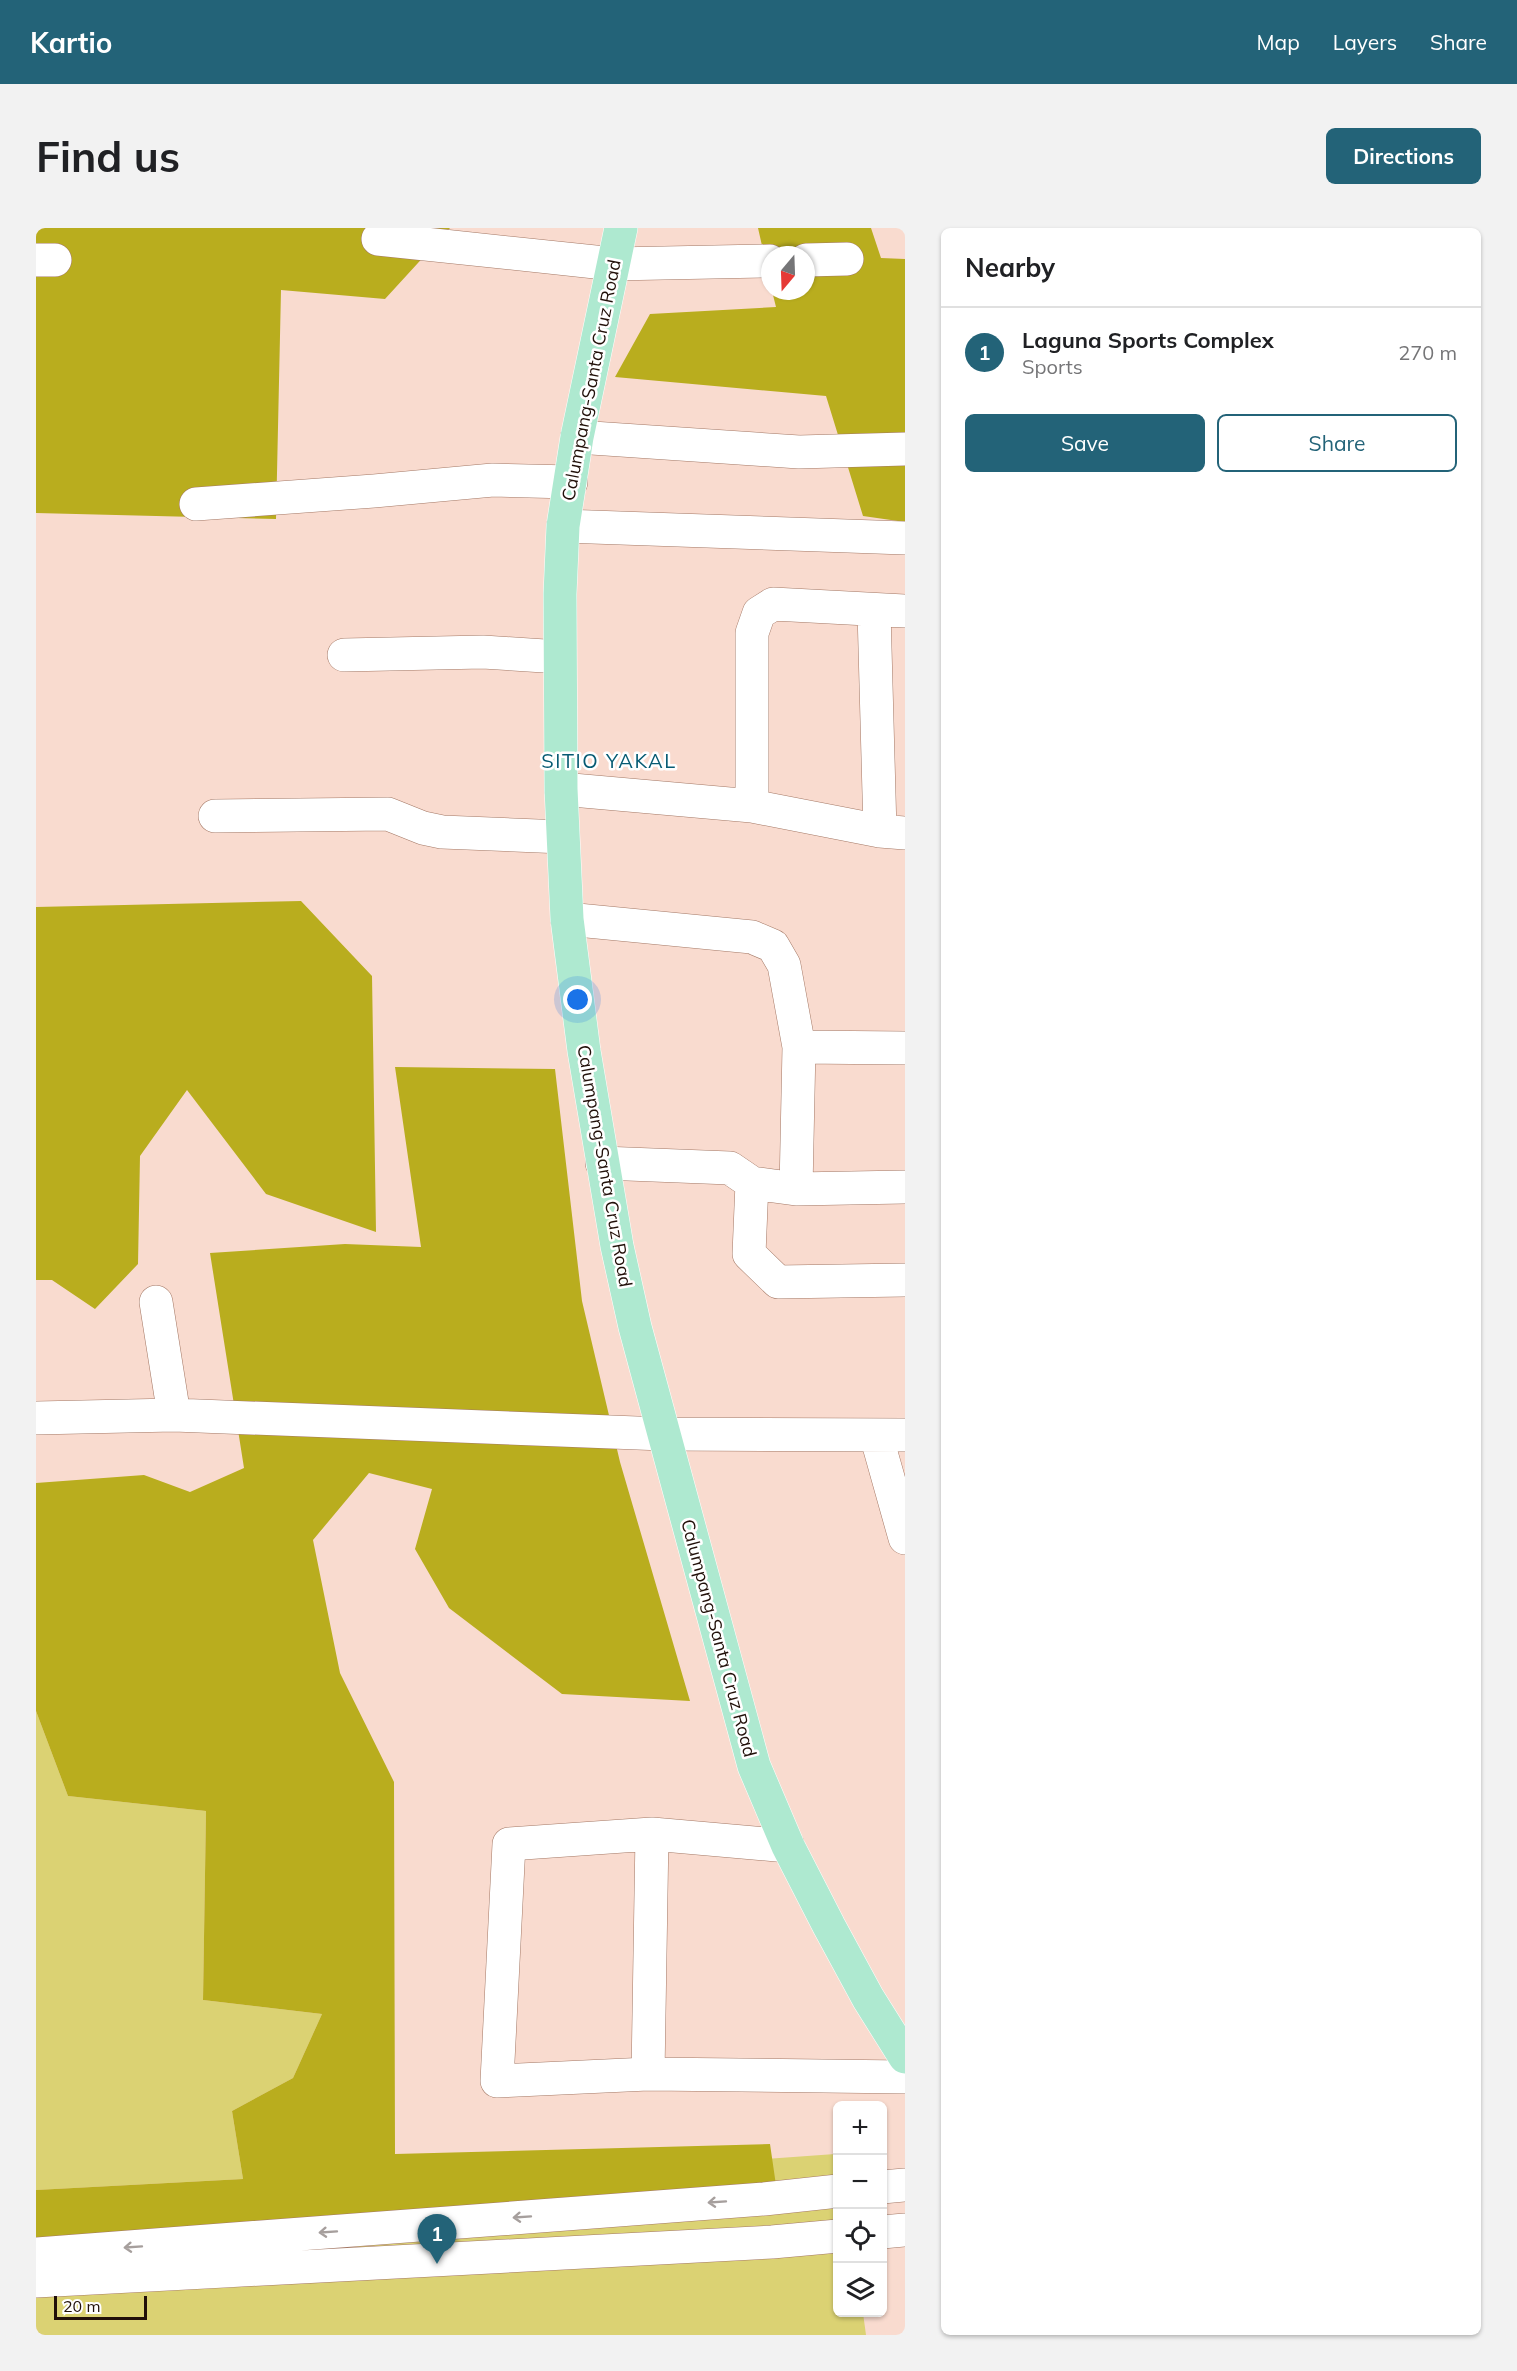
<!DOCTYPE html>
<html lang="en">
<head>
<meta charset="utf-8">
<style>
  :root { --surface:#fff; --page:#f2f2f2; --text:#202124; --muted:#757577; --line:#e0e0e0; --accent:#236378 }
  body { margin:0; font-family:Mulish,sans-serif; background:var(--page); color:var(--text) }
  .controls { position:absolute; right:18px; bottom:18px; display:grid; overflow:hidden; border-radius:9px; box-shadow:0 2px 4px #0004 }
  .controls button { width:54px; height:54px; display:grid; place-items:center; padding:0; border:0; border-bottom:2px solid var(--line); background:var(--surface); color:var(--text); font:30px sans-serif }
  .compass { position:absolute; left:725px; top:18px; width:54px; height:54px; border-radius:50%; background:var(--surface); box-shadow:0 2px 4px #0004; rotate:199deg }
  .scale { position:absolute; left:18px; bottom:15px; width:93px; box-sizing:border-box; padding-left:6px; border:3px solid #211009; border-top:0; font-size:16px; line-height:21px; white-space:nowrap; color:#211009; -webkit-text-stroke:4px #fff; paint-order:stroke }
  .you { position:absolute; left:542px; top:772px; width:21px; height:21px; margin:-15px; border:4px solid #fff; border-radius:50%; background:#1a73e8; box-shadow:0 0 0 9px #1a73e833 }
  .badge { display:grid; place-items:center; width:39px; height:39px; border-radius:50%; background:var(--accent); color:#fff; font-size:20px; font-weight:700 }
  .pin { position:absolute; translate:-50% -50px; filter:drop-shadow(0 2px 3px #0008) }
  .pin::after { content:''; position:absolute; top:32px; width:21px; height:18px; background:inherit; clip-path:polygon(0 0,100% 0,50% 100%) }
  .list { margin:0; padding:0; list-style:none }
  h2 { display:flex; justify-content:space-between; align-items:center; height:78px; margin:0; padding:0 24px; font-size:26px }
  h2 small { font-size:20px; font-weight:400; color:var(--muted) }
  .list li { display:grid; grid-template-columns:39px 1fr auto; gap:18px; align-items:center; box-sizing:border-box; height:90px; padding:0 24px; border-top:2px solid var(--line) }
  .list b { display:block; font-size:22px; white-space:nowrap }
  .list p { margin:0; font-size:20px; white-space:nowrap; color:var(--muted) }
  .list em { font-size:20px; font-style:normal; color:var(--muted) }
  .actions { display:flex; gap:12px; padding:18px 24px }
  .actions a { flex:1; padding:14px 0; border:2px solid var(--accent); border-radius:9px; text-align:center; font-size:21px; color:var(--accent) }
  .actions .main { background:var(--accent); color:#fff }
  .icon { flex:none; width:33px; height:33px; fill:none; stroke:currentColor; stroke-width:2; stroke-linecap:round; stroke-linejoin:round }
  .map { position:relative; flex:none; width:869px; height:2107px; overflow:hidden; border-radius:9px }
  header { display:flex; align-items:center; gap:36px; box-sizing:border-box; height:84px; padding:0 30px; background:var(--accent); color:#fff }
  header strong { font-size:28px }
  nav { display:flex; gap:33px; margin-inline-start:auto; font-size:21px }
  .intro { display:flex; align-items:center; justify-content:space-between; box-sizing:border-box; height:144px; padding:0 36px }
  h1 { margin:0; font-size:42px }
  .button { padding:15px 27px; border-radius:9px; background:var(--accent); color:#fff; font-size:21px; font-weight:700 }
  main { display:flex; gap:36px; padding:0 36px }
  aside { flex:1; background:var(--surface); border-radius:9px; box-shadow:0 2px 4px #0004 }
  .map>svg:first-child { display:block }
</style>
</head>
<body>
<header>
<strong>Kartio</strong>
<nav><a>Map</a><a>Layers</a><a>Share</a></nav>
</header>
<div class="intro"><h1>Find us</h1><a class="button">Directions</a></div>
<main>
<div class="map">
<svg width="869" height="2107" viewBox="0 0 869 2107">
  <rect width="100%" height="100%" fill="#f9dbcf"/>
  <!-- green -->
  <path fill="#dbd273" d="M0 1483 32 1568 170 1583 167 1772 286 1786 257 1850 196 1883 207 1951 0 1962Z
    M799 1926 802 1939V2084L827 2085 830 2107H0V1988L291 1962Z"/>
  <!-- forest -->
  <path fill="#b9ad1e" d="M0 0H414L349 71 245 62 240 291 0 285Z
    M722 0H835L845 30 869 31V294L827 288 790 168 579 149 614 86 740 79 736 63H770V27H734V53Z
    M265 673 336 748 340 1004 230 966 151 862 104 928 102 1036 59 1081 16 1052H0V679Z
    M359 839 519 841 546 1073 584 1234 654 1473 526 1466 413 1380 379 1321 396 1261 333 1245 277 1312 304 1445 358 1554 359 1926 734 1916 742 1971 0 2012V1962L207 1951 196 1883 257 1850 286 1786 167 1772 170 1583 32 1568 0 1483V1255L108 1247 154 1264 208 1240 174 1025 309 1016 385 1019Z"/>
  <g fill="none" stroke-linecap="round" stroke-linejoin="round">
    <defs>
      <path id="minor" d="M342 11 578 36 734 33
        M0 32H19
        M770 32 811 31
        M541 209 763 224 869 221
        M160 276 338 263 457 252 535 254
        M527 298 869 310
        M838 383 844 603
        M308 427 447 424 524 429
        M525 561 716 578 844 603 869 605
        M716 578V405L723 385 737 376 869 383
        M179 588 352 586 387 600 406 604 527 609
        M531 691 716 709 737 718 748 737 763 819 760 961
        M763 819 869 820
        M566 935 694 940 716 955 760 961 869 959
        M716 955 713 1026 742 1054 869 1052
        M120 1074 138 1187
        M0 1190 138 1187 627 1206 869 1207
        M840 1207 869 1310
        M752 1618 616 1606 473 1616 461 1853 612 1846 869 1849
        M612 1846 616 1606
        M846 1959 869 1957
        M846 2004 869 2002
        M0 2026 728 1971 802 1963
        M0 2053 736 2014 802 2008"/>
      <path id="major" d="M585 0 541 209 527 298 524 366 525 561 531 691 548 823 581 1018 599 1099 718 1538 752 1618 793 1698 832 1770 869 1829"/>
    </defs>
    <!-- minor casing -->
    <use href="#minor" stroke="#a47865" stroke-width="34"/>
    <!-- major casing -->
    <use href="#major" stroke="#fff" stroke-width="34"/>
    <!-- minor -->
    <use href="#minor" stroke="#fff" stroke-width="33"/>
    <!-- major -->
    <use href="#major" stroke="#aee9d0" stroke-width="33"/>
  </g>
  <!-- one-way arrows -->
  <defs><path id="oneway-shaft" d="M-6 0H5M1.5-3L5.5 0L1.5 3" fill="none" stroke-width="1.6" stroke-linecap="round" stroke-linejoin="round" transform="scale(1.5)"/></defs>
  <g stroke="#a69f9d">
    <use href="#oneway-shaft" transform="translate(681 1974) rotate(176)"/>
    <use href="#oneway-shaft" transform="translate(486 1989) rotate(176)"/>
    <use href="#oneway-shaft" transform="translate(292 2004) rotate(176)"/>
    <use href="#oneway-shaft" transform="translate(97 2019) rotate(176)"/>
  </g>
  <g text-anchor="middle" dominant-baseline="central" stroke-width="5" stroke-linejoin="round" paint-order="stroke">
    <!-- street labels -->
    <g font-size="18" fill="#211009" stroke="#fff">
      <text transform="translate(555 152) rotate(-79)">Calumpang-Santa Cruz Road</text>
      <text transform="translate(569 938) rotate(80)">Calumpang-Santa Cruz Road</text>
      <text transform="translate(683 1410) rotate(75)">Calumpang-Santa Cruz Road</text>
    </g>
    <!-- neighbourhood labels -->
    <g font-size="20" letter-spacing="1.5" fill="#075b73" stroke="#fff">
      <text x="573" y="532">SITIO YAKAL</text>
    </g>
  </g>
</svg>
<div class="controls">
<button>+</button>
<button>−</button>
<button><svg class="icon" aria-label="locate" viewBox="0 0 24 24"><circle cx="12" cy="12" r="6"/><path d="M12 2v4M12 18v4M2 12h4M18 12h4"/></svg></button>
<button><svg class="icon" aria-label="layers" viewBox="0 0 24 24"><path d="M12 4l9 5-9 5-9-5zM3 14l9 5 9-5"/></svg></button>
</div>
<svg class="compass" viewBox="-18 -18 36 36"><path d="M0-13l5 13h-10z" fill="#e53935"/><path d="M0 13l5-13h-10z" fill="#757577"/></svg>
<div class="scale">20 m</div>
<div class="you"></div>
<div class="pin badge" style="left:401px;top:2036px">1</div>
</div>
<aside>
<h2>Nearby<small></small></h2>
<ul class="list">
<li><span class="badge">1</span><div><b>Laguna Sports Complex</b><p>Sports</p></div><em>270 m</em></li>
</ul>
<div class="actions"><a class="main">Save</a><a>Share</a></div>
</aside>
</main>
</body>
</html>
